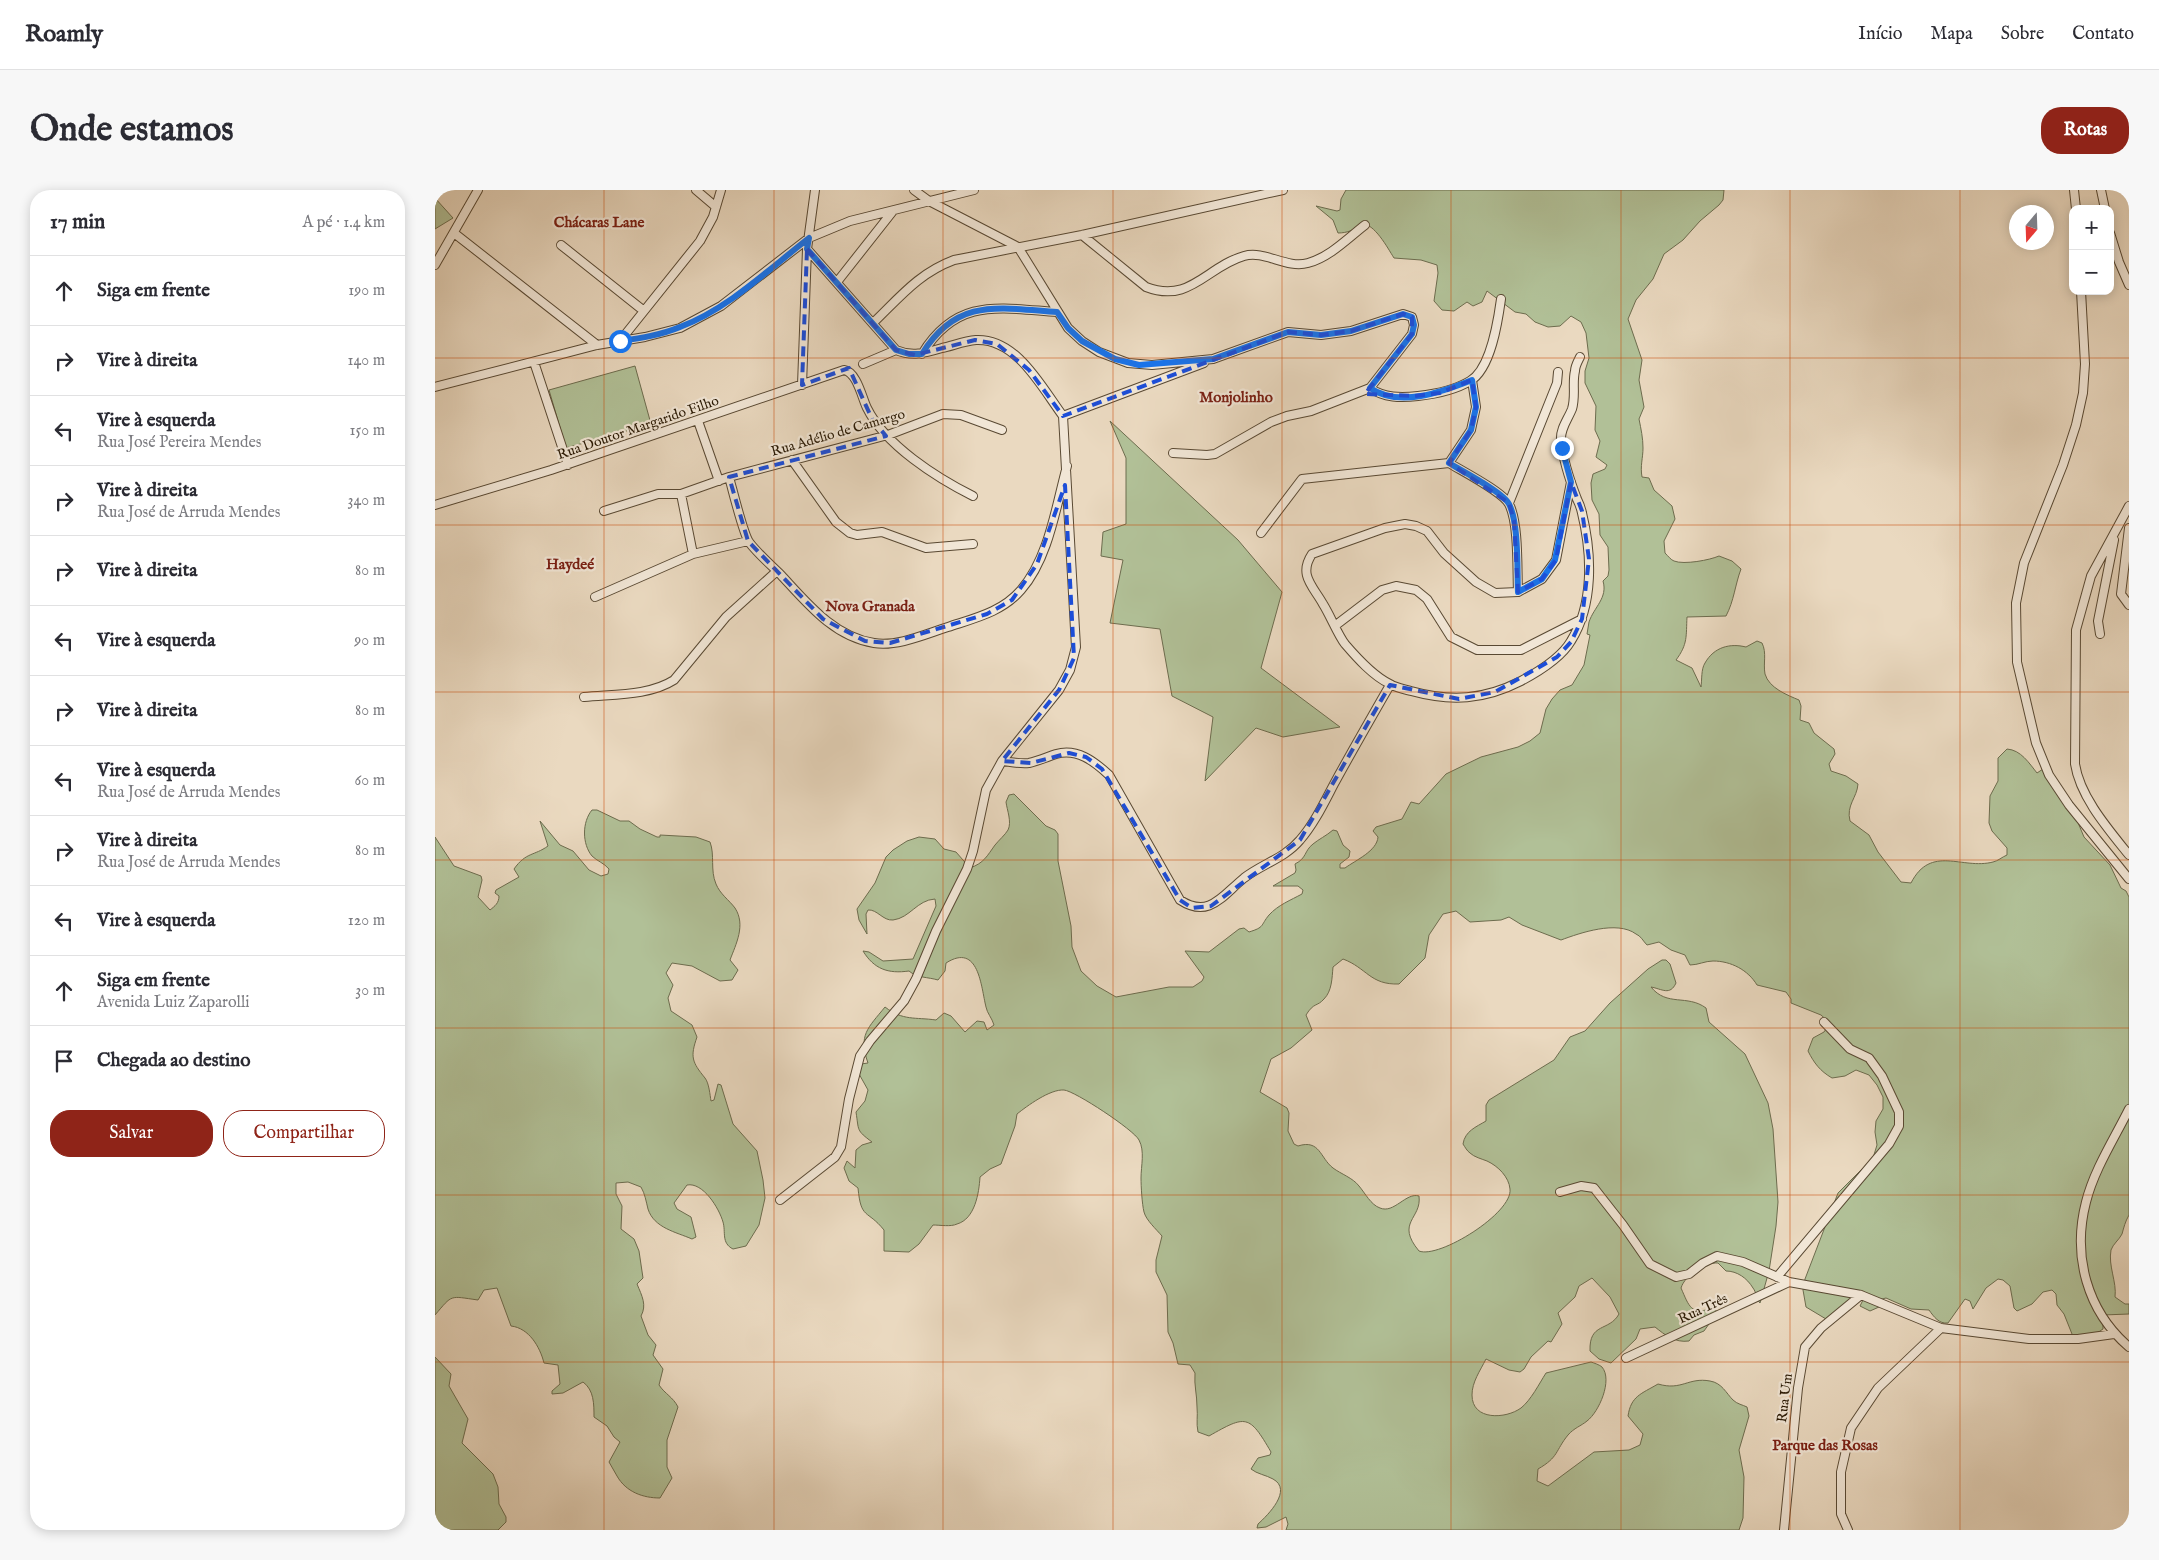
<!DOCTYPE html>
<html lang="pt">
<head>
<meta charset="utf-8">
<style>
  :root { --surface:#fff; --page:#f7f7f7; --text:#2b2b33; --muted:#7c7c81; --line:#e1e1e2; --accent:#8f2418 }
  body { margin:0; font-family:"IM FELL English",serif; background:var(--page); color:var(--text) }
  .controls { position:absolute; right:15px; top:15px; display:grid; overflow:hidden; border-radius:10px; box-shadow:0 2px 12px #0003 }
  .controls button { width:45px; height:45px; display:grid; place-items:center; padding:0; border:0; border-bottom:1px solid var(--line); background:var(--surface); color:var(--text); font:25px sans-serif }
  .compass { position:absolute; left:1574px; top:15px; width:45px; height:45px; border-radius:50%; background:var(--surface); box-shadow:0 2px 12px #0003; rotate:199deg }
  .stop { position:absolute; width:15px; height:15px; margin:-11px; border:4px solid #1a73e8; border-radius:50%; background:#fff }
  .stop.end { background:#1a73e8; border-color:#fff; box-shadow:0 1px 5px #0008 }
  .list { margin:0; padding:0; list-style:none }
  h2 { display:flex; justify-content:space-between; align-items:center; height:65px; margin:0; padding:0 20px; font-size:21px }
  h2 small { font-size:16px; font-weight:400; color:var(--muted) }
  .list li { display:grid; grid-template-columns:32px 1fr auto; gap:15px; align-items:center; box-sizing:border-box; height:70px; padding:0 20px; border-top:1px solid var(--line) }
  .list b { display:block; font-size:19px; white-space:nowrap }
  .list p { margin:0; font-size:16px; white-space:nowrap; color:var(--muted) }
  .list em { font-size:16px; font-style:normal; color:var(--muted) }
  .actions { display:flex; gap:10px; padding:15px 20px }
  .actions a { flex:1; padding:11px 0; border:1px solid var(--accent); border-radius:20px; text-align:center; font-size:18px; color:var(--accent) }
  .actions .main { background:var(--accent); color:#fff }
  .icon { flex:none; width:28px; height:28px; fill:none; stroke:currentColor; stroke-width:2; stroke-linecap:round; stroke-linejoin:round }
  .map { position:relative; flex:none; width:1694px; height:1340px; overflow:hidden; border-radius:20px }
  header { display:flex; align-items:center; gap:30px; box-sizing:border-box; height:70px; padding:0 25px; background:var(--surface); border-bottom:1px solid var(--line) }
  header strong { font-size:24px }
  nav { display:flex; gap:28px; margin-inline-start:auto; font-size:18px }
  .intro { display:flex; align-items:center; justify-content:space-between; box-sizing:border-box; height:120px; padding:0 30px }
  h1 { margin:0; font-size:35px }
  .button { padding:12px 22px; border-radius:20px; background:var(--accent); color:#fff; font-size:18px; font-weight:700 }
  main { display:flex; gap:30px; padding:0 30px }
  aside { flex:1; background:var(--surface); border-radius:20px; box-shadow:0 2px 12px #0003 }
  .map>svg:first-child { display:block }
</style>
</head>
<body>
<header>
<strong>Roamly</strong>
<nav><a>Início</a><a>Mapa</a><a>Sobre</a><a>Contato</a></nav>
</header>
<div class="intro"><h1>Onde estamos</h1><a class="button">Rotas</a></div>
<main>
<aside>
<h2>17 min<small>A pé · 1.4 km</small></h2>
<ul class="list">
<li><svg class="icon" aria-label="ahead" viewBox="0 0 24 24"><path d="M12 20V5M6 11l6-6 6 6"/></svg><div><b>Siga em frente</b></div><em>190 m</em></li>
<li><svg class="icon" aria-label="right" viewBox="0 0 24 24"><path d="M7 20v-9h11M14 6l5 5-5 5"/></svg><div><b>Vire à direita</b></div><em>140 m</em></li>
<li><svg class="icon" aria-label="left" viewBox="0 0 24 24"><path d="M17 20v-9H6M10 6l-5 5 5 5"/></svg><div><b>Vire à esquerda</b><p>Rua José Pereira Mendes</p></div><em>150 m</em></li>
<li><svg class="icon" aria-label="right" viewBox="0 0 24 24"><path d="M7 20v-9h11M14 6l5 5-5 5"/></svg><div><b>Vire à direita</b><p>Rua José de Arruda Mendes</p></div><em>340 m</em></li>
<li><svg class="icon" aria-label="right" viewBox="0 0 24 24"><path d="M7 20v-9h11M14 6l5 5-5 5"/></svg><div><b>Vire à direita</b></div><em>80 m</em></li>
<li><svg class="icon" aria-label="left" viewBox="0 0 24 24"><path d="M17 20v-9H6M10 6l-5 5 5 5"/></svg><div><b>Vire à esquerda</b></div><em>90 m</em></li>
<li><svg class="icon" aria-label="right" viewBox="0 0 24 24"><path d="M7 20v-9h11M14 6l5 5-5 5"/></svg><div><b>Vire à direita</b></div><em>80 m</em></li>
<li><svg class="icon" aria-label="left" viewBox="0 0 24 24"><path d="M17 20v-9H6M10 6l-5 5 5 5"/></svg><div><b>Vire à esquerda</b><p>Rua José de Arruda Mendes</p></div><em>60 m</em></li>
<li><svg class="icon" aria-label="right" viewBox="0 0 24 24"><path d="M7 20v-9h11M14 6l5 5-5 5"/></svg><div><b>Vire à direita</b><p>Rua José de Arruda Mendes</p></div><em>80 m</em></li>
<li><svg class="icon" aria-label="left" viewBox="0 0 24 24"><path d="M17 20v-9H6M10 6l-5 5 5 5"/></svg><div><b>Vire à esquerda</b></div><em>120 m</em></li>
<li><svg class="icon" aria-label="ahead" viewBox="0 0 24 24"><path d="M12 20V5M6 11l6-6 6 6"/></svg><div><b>Siga em frente</b><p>Avenida Luiz Zaparolli</p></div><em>30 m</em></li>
<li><svg class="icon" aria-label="arrive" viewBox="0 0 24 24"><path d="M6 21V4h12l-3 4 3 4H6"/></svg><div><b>Chegada ao destino</b></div></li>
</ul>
<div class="actions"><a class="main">Salvar</a><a>Compartilhar</a></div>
</aside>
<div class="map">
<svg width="1694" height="1340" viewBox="0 0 1694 1340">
  <rect width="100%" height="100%" fill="#ead9c0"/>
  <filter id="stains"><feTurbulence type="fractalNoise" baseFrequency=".004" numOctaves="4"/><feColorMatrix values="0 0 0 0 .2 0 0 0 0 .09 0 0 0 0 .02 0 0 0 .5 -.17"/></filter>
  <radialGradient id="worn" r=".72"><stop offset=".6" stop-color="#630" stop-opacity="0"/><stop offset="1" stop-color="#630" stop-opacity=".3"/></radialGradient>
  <!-- green -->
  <path fill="#b1c097" stroke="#6d6c4e" d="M911 0H1289L1288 10 1284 15 1265 31 1248 50 1229 64 1218 89 1201 110 1193 129 1207 170 1204 190 1209 217 1204 229C1206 239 1208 248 1208 258 1208 268 1205 276 1207 287L1214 288 1219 300 1237 316 1240 329 1229 351 1230 363C1233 366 1236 370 1239 371 1249 375 1275 370 1284 366L1297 371 1306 379C1300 395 1299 411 1291 426L1252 427C1251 446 1253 454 1241 470L1257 478 1266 497C1267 490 1266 479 1270 473 1279 457 1295 453 1311 457L1322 451 1327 453C1332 463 1328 473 1330 484 1334 498 1352 505 1364 510L1366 516 1365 530 1374 533 1379 543 1399 559 1400 564 1394 574 1396 581 1411 586 1423 594C1422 608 1411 615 1415 631L1434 645 1443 662 1466 692 1476 693C1496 654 1527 680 1558 672 1563 671 1567 667 1572 665V658L1557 641 1554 633 1555 606 1563 591V568L1572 559C1586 560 1594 573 1602 583L1608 579 1642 624 1644 635 1649 647 1675 675 1686 698 1691 701 1694 707V1025C1690 1032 1689 1037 1687 1044 1684 1050 1678 1054 1676 1060 1673 1076 1682 1092 1680 1107L1690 1114H1694V1124L1668 1125V1139C1658 1147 1640 1150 1627 1145L1635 1146 1637 1144 1629 1124 1622 1115 1621 1104 1617 1100 1608 1102 1597 1114 1582 1121 1579 1118 1575 1096 1568 1090 1563 1089 1551 1098 1538 1119 1535 1111 1530 1109 1513 1133C1504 1134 1499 1127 1494 1120L1476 1119 1451 1108 1447 1109 1444 1117 1435 1121 1425 1116 1430 1106 1420 1104 1407 1118 1391 1129 1371 1117 1368 1100 1370 1089 1403 1003 1438 968 1442 955 1440 942 1441 931 1448 919V907L1442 895 1434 885 1421 880 1410 886 1397 888C1385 881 1379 873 1373 861L1378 848 1389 842 1395 833 1386 825 1356 813V809L1351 802 1322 795C1313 780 1296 771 1278 771 1270 771 1263 775 1255 775L1250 765 1236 760 1224 752 1212 755C1208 751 1206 746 1201 744 1182 730 1145 743 1126 750L1087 735 1074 727 1066 730 1035 732 1021 721 1008 724 994 745 990 768 964 794C935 795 932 778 908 769L898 777C897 788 897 801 889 809 882 817 879 812 871 825L877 840 856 858 836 869 825 902 852 918 854 923 853 941 859 954 863 956C885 949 885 968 898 978 906 984 918 988 924 996 930 1003 936 1015 945 1018 959 1024 971 1002 984 1006 987 1029 960 1032 984 1061 1004 1069 1078 1023 1075 999 1074 987 1063 976 1052 971 1047 969 1039 967 1035 963 1032 961 1030 957 1028 954 1030 941 1041 937 1051 931V915L1054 910 1119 870 1135 847 1150 841 1175 813 1213 779 1227 770H1231L1235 774 1241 793C1235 806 1227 799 1216 797 1232 817 1252 804 1271 818L1274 832 1310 864 1333 913 1338 939 1343 1012 1341 1036 1334 1081 1325 1113C1320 1108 1322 1103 1318 1098 1312 1088 1302 1081 1291 1081L1283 1073C1270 1072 1250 1085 1246 1098 1254 1116 1256 1126 1277 1118L1281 1120V1124L1269 1141 1259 1145 1254 1151C1240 1153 1230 1145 1220 1137L1205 1139 1201 1149 1176 1173 1164 1169 1155 1161C1154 1132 1174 1142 1184 1124L1175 1107 1157 1088 1144 1096 1140 1107 1123 1123 1127 1134 1116 1152 1113 1151 1096 1167 1089 1179 1085 1182 1074 1180 1051 1169C1045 1181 1037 1192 1037 1205 1037 1231 1071 1229 1086 1218 1096 1210 1104 1194 1111 1183L1156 1172C1159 1173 1165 1175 1167 1177 1178 1190 1164 1222 1152 1231 1146 1236 1139 1238 1133 1245 1120 1261 1124 1267 1103 1279L1102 1291 1113 1296 1159 1262 1194 1260 1205 1255 1208 1244 1193 1226C1196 1206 1206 1204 1223 1194 1247 1201 1253 1187 1275 1191 1287 1193 1291 1203 1298 1210 1302 1214 1308 1215 1312 1217L1314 1226 1304 1260 1309 1287 1308 1328 1304 1340H851L853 1334 851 1327 831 1337 822 1338 823 1334C833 1325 858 1300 838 1289 831 1285 822 1284 816 1279L823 1268 835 1265 836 1262C814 1224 811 1225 774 1246L763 1242C761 1233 763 1226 762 1217 762 1204 759 1196 760 1183L755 1175 743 1174 738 1153 733 1142 732 1105 721 1082V1070L727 1046C721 1039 711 1030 709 1022 707 1014 706 996 706 988 706 976 710 961 704 950 699 940 640 901 629 900 615 899 592 916 582 924L580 936 566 974 555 979 545 987C544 1003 540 1029 522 1034 516 1037 505 1035 498 1035L484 1054 474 1062 449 1061V1040C432 1019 426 1030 423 998L414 991 409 978 412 971 420 978 421 960 427 955 437 952C421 940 424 941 421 922L430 911 433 900 419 875 433 873C423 845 433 838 450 817 468 831 480 827 501 830L509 823 516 826 530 842 542 831 549 832 552 840 559 835C557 828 552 823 551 817 546 797 544 752 511 773L510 781 503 790C493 787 482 788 474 781 453 784 439 779 428 761L434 762 448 771 478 769 501 716 500 709C482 710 475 728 458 730 448 731 442 719 433 720L431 724 432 744 424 730 422 719 440 693 451 667 458 660 472 651 484 647 500 649 509 659 521 662 535 678C549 673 552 666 560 655 564 650 570 645 573 640 577 632 572 620 571 612L574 605 579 604 611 636 620 640 623 644V671L636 736 637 757 646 781 662 796 681 807 734 797H758L767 791 769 787 750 761 774 762 804 739 809 738 814 742C830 737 825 736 834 725 843 715 856 710 867 704L868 700 863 696H838L860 683 861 680 860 674C872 668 869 661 878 654 884 649 891 646 898 640L902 641 908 655 915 661 914 667 905 674V678H910C921 670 942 661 943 647L938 641 941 637 967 629 976 612 984 614 1011 584 1046 567 1083 557 1095 551 1105 543 1111 519 1117 509 1125 500 1137 495 1149 475 1155 445 1152 444C1153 440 1153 436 1154 432 1159 417 1173 408 1168 391L1173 386 1174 380 1173 357 1165 345 1164 324 1157 310 1156 293 1158 284 1170 279 1172 275 1161 267 1165 251 1160 240 1161 216 1150 193V181L1154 168 1151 143 1146 132 1136 126 1125 136 1113 137 1100 132 1091 124 1080 122 1052 101 1047 112 1038 116 1032 112 1019 121 1007 120 999 111 1003 83 1002 75 986 70 959 68C952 57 940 34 926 33 921 40 912 43 903 43L898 30 881 16 902 21 905 20 906 9Z
    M0 8 18 28 0 39Z
    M200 176 216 234 131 258 114 200Z
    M675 231 803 350 847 402 826 478 905 537 848 547 821 538 770 591 778 527 737 506 725 439 675 433 688 370 666 366 668 342 691 334V268Z
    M157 620H162L185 631H194L205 639 222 647H225V645L261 647 275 652C280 665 275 680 281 694 285 704 294 710 300 718 311 735 301 754 295 770L303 780 297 790 285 791 257 776 237 773 231 783 238 795 233 808 236 821 257 835 262 847C255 867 257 872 270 888 274 893 275 905 276 911L279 910 283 894 286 895 298 934 322 961 328 990 330 1008 324 1035 311 1056 298 1059C286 1053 291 1042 288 1032 284 1018 268 992 252 995L239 1013 242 1019 256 1027 261 1047 257 1049C241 1042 219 1038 213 1019 211 1011 210 1004 206 997L193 992 181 993V1004L187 1016 186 1039 199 1049 204 1061 208 1088 202 1094C207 1106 212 1115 206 1126L213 1145 221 1155 218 1165 228 1179 224 1195C230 1204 238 1207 243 1217L232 1250V1277L237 1288 225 1308C208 1308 191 1302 182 1286 179 1281 177 1277 174 1272L185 1252 179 1247 172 1236 159 1227C159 1214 159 1200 148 1192L128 1203 117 1204V1201L125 1194 123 1175 109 1173C105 1157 94 1138 76 1136L62 1098 49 1100 43 1110C14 1106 18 1104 0 1125V647L19 676 46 686 47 690 43 707 55 720C60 716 64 713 64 706L60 703 61 700 84 687 79 679C91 662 99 666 113 656L105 631 125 655 138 661 154 680 166 686 173 684 174 679C169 673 162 671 157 666 147 654 147 632 157 620Z
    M0 1167 16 1184 14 1196 33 1229 27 1253 58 1284 63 1297 64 1314 71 1327V1332L63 1340H0Z"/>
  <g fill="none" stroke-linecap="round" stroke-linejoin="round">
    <defs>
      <path id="minor" d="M261 0 281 17
        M380 0 372 59 461 160C477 167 490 163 507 158 517 156 529 151 541 150 582 148 607 198 628 226
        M479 0 494 11 583 57 633 138 647 151 664 162 693 173 717 175 778 169 853 142 886 145 916 141 968 124 977 127 979 135 977 144 935 198 876 221 852 226 836 232 780 264 772 265 738 263
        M1639 0 1641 19
        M1666 0 1670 19
        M19 43 162 155
        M1675 43 1684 72 1694 95
        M647 45 711 97C755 114 771 77 809 66 830 60 851 79 873 73 895 67 913 48 930 35
        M126 55 209 121
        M0 75 43 0
        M402 92 458 21
        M1646 101 1650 174 1648 203 1641 235 1628 275 1589 373 1581 413 1582 472 1601 553 1614 585 1634 615 1694 689
        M439 132C465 107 484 83 519 70L647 45 848 0
        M185 151 265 51 278 27 286 0
        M487 164C522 107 564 118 622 122
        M99 172 133 275
        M428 174 461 160
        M367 195 372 59
        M0 197 162 155 210 147 245 138 286 116 374 48 415 31 539 0
        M935 198C949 208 966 208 983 206 1001 204 1020 200 1035 191 1056 179 1063 131 1066 109
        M628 226 769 173
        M263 231 284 291
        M357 270 401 332 415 343 422 345 447 342 491 358 538 354
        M1014 273C1027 281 1068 302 1074 314 1084 333 1082 380 1083 402
        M294 287C298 301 308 343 314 352 323 364 336 375 346 385 372 413 399 447 439 453 462 457 491 444 513 437 540 428 567 422 586 400 614 368 621 316 632 276
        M1136 292 1121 370 1107 389 1083 402 1060 403 1041 392 1009 363 992 341 981 336 970 334 950 338 877 364C863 385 878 396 888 414 895 425 903 445 910 454 922 468 938 486 955 494 961 498 970 499 976 501 1016 512 1049 510 1086 491 1103 482 1126 468 1136 451 1159 414 1157 364 1147 323 1146 318 1144 313 1142 309 1135 291 1128 270 1126 250 1125 239 1133 229 1137 219 1141 206 1137 193 1140 181 1140 176 1143 171 1145 167
        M246 304 258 364
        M1074 313 1122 193 1123 182
        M0 315 116 280 409 180C422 182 427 208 432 218 450 255 502 288 538 306
        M1694 316 1656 386 1641 440 1640 574C1645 607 1674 640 1694 665
        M169 321 223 304H246L294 287 453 245 508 224 526 225 567 240
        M1694 338 1686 404 1694 415
        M826 343 867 289 1014 273 1036 240 1041 217 1037 190
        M160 407 258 364 313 351
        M901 435 947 400 961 396 981 400 992 409 1016 447 1042 460H1086L1147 429
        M1665 444 1663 431 1679 350
        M149 507C178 504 214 506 239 490L291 427 342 381
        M567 571 624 500 635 480 641 457 628 226
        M1694 919C1679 949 1659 980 1651 1012 1637 1066 1652 1121 1694 1157
        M1125 1002 1146 996 1159 998 1188 1035 1215 1074 1241 1087 1254 1084 1268 1073 1282 1066 1308 1072 1354 1092 1426 1105 1506 1138 1594 1149H1643L1679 1144
        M345 1010 400 967 406 957 414 909 425 866 435 851 469 811 481 789 501 741 532 679 538 661 551 600 567 571C576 572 585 574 594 573 603 571 612 567 621 564 642 558 659 571 674 585L745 710C774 729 787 706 809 688 827 674 850 668 865 650 879 634 889 613 899 594 917 561 936 528 955 495
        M1342 1087 1454 954 1464 936V922L1447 886 1434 868 1415 859 1389 832
        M1191 1168 1354 1092
        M1349 1340 1363 1198 1370 1157 1386 1138 1426 1105
        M1413 1340 1406 1324V1282L1416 1238 1443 1198 1506 1138"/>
    </defs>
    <!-- minor casing -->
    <use href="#minor" stroke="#594933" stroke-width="10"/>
    <!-- minor -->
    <use href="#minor" stroke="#f1e6d6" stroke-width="8"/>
  </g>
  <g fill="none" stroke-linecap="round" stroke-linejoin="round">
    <!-- route -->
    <path stroke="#1a73e8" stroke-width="6" d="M185 151C206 148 226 145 245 137 293 119 334 79 374 48L372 59 461 160 474 164H487C522 107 564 118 622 122L633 138 647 151 680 169 704 175 778 169 853 142 886 145 916 141 968 124 977 127 979 135 977 144 935 198C964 218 1007 202 1037 190L1041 217 1036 240 1014 273C1027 281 1068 302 1074 314 1084 333 1082 380 1083 402L1107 389 1120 370 1136 292 1127 258"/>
  </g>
  <!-- marked area -->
  <path fill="none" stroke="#1d4ed8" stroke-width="4" stroke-dasharray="10 6" stroke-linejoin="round" d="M372 59 461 160 480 165 540 150 562 154 594 180 628 226 853 142 886 145 916 141 968 124 977 127V144L930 204 980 206 1005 203 1037 190 1041 217 1036 240 1014 273 1074 313 1079 331 1083 402 1107 389 1121 370 1136 292 1147 321 1154 369 1147 429 1136 452 1122 467 1060 502 1024 509 955 495 865 650 776 716 757 718 745 710 667 579 651 567 634 563 596 573 567 571 624 500 639 468 630 295 602 374 577 410 552 424 455 453 430 451 388 429 313 351 294 287 451 246 437 229 414 178 367 195Z"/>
  <!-- grid -->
  <path fill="none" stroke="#cb4f0b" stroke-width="1" stroke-opacity="0.55" d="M169 0V1340M339 0V1340M508 0V1340M678 0V1340M847 0V1340M1016 0V1340M1186 0V1340M1355 0V1340M1525 0V1340M0 168H1694M0 335H1694M0 502H1694M0 670H1694M0 838H1694M0 1005H1694M0 1172H1694"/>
  <g text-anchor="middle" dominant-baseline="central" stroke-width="4.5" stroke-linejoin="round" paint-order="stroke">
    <!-- street labels -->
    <g font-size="14" fill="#291904" stroke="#f1e6d6">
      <text transform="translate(203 238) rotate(-19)">Rua Doutor Margarido Filho</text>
      <text transform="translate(403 243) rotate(-16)">Rua Adélio de Camargo</text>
      <text transform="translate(1268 1119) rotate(-25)">Rua Três</text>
      <text transform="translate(1350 1208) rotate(-83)">Rua Um</text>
    </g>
    <!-- neighbourhood labels -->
    <g font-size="15" font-weight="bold" fill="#7a1f14" stroke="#f1e6d6">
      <text x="164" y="32">Chácaras Lane</text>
      <text x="801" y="207">Monjolinho</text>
      <text x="135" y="374">Haydeé</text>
      <text x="435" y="416">Nova Granada</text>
      <text x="1390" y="1255">Parque das Rosas</text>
    </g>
  </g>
  <rect width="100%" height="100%" filter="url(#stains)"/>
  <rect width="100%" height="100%" fill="url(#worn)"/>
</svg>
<div class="controls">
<button>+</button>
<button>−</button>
</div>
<svg class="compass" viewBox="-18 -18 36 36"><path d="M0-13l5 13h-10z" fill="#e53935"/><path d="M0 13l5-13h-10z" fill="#7c7c81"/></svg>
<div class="stop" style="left:185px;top:151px"></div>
<div class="stop end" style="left:1127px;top:258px"></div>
</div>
</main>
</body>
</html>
